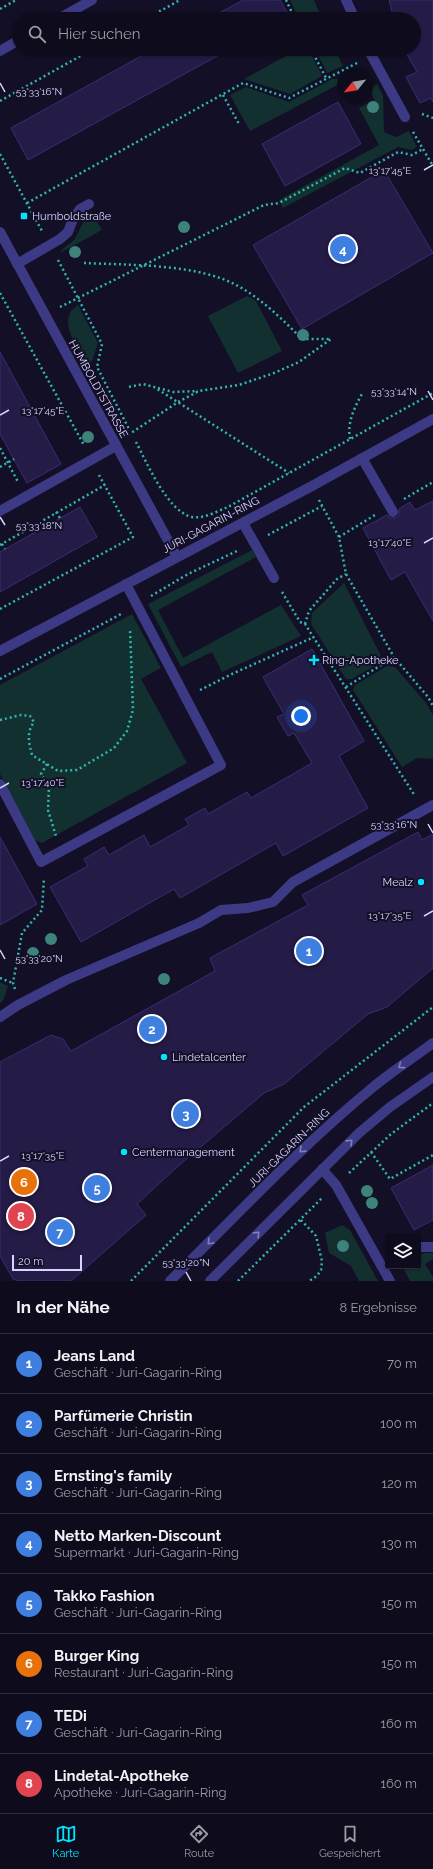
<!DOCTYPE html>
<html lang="de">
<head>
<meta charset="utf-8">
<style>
  :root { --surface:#0e0b1c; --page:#171425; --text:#f1f3f6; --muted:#9b9ba3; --line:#2e2b3b; --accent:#00e5ff }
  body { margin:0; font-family:Raleway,sans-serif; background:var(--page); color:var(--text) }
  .controls { position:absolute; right:12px; bottom:12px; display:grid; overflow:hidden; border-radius:4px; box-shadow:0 1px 3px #0004 }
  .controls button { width:36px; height:36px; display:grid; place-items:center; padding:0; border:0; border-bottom:1px solid var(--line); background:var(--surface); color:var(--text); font:20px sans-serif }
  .compass { position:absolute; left:337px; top:68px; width:36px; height:36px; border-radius:50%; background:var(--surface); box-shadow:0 1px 3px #0004; rotate:240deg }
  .scale { position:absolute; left:12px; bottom:10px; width:70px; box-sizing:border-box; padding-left:4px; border:2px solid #d9d4ff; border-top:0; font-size:11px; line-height:14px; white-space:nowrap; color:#d9d4ff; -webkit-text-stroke:3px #130f26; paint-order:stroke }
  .you { position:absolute; left:301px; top:716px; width:14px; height:14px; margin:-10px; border:3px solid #fff; border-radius:50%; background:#1a73e8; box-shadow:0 0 0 6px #1a73e833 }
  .badge { display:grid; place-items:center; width:26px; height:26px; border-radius:50%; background:var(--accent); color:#fff; font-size:13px; font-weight:700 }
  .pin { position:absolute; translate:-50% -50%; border:2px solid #fff; box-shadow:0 1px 4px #0006 }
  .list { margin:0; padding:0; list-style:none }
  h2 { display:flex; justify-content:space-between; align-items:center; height:52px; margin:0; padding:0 16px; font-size:17px }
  h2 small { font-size:13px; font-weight:400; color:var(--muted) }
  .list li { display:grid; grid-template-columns:26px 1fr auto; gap:12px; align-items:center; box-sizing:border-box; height:60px; padding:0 16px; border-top:1px solid var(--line) }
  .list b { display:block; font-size:15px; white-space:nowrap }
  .list p { margin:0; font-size:13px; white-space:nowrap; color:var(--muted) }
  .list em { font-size:13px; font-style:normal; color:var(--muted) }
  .icon { flex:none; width:22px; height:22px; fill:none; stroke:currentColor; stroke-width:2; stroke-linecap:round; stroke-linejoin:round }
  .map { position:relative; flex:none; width:433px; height:1281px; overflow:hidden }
  .search { position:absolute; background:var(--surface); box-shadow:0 1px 3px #0004; left:12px; right:12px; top:12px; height:44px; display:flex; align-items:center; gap:10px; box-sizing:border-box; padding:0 14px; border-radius:22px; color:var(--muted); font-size:15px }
  .sheet { height:532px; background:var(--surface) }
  nav { display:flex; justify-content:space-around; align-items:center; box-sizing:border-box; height:56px; border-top:1px solid var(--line); background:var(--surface); font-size:11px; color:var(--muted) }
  nav a { display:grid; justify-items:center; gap:2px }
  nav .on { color:var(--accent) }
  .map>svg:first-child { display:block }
</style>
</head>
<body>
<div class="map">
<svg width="433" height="1281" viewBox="0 0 433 1281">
  <rect width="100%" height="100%" fill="#130f26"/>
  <!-- green -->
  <path fill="#12302f" d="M290 0H314L322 19H299Z
    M315 49H335L343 66 327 73Z
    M297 50 311 54 322 76 290 94 244 79Z
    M332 79H343V82L250 131 230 95 246 87 289 102Z
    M377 84 383 96 384 132 396 137 409 131 417 147 412 150 398 147 283 208 279 200 379 145 359 108 375 100 369 89Z
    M93 214 102 230 60 253C63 247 69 245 74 240 81 230 81 220 93 214Z
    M247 296 256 301 282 351 238 373 208 316Z
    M78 305 98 343 92 361 87 364C78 348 55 319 78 305Z
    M252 550 256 557 158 610 183 658 281 605 301 636 222 672 212 652 181 667 148 604Z
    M344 583 381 656 376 665 352 679H346L311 624 312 613Z
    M132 614 161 668 141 679 187 763 42 843 35 840 0 774V685Z
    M387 666 395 667 426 703 433 715V759L417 758 402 767 353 690 355 685Z
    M0 982 8 986 3 1001 0 1003Z
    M342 1225 350 1230 378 1281H359L351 1266 329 1253 325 1233Z
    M424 1253H433V1259L425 1264 433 1277V1281H410L402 1266H418V1256Z"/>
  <!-- building -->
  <path fill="#241b47" stroke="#3b2d73" d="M243 0H280L289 16 284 19H208Z
    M389 0H433V102L431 98 420 103 406 77 417 72 404 49H414V19H394Z
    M154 49H230L28 160 11 128Z
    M338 102 361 144 285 186 262 144Z
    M384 170 433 253 302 329 253 245Z
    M0 352 61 464 27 483 0 434Z
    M433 501V621L405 572 391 580 363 528 387 515 390 518H396L399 515V509L410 502 415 510Z
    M80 507 97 537 0 592V552Z
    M312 649 364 741 339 756 368 808 283 856 276 843 180 898 174 889 81 942 50 887 88 866 84 859 104 847 109 855 144 835 150 847 189 825 185 819 205 808 208 814 247 792 251 798 312 763 294 733 288 736 277 717 284 714 263 677Z
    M418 832 422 840 433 834V968L387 1007 368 1014 284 1084 264 1093 176 1168 137 1204 146 1215 71 1281H19L13 1279 0 1256V1062L51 1035 63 1039 71 1051 215 971 210 958 308 905 302 895Z
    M0 837 37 904 0 925Z
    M433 1165V1220L414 1230 391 1188Z"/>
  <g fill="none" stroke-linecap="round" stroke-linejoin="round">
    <!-- path -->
    <path stroke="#2fb8b0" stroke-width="2.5" stroke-dasharray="2 3" stroke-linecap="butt" d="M286 0 295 19
      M0 9 16 0
      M146 19 180 0
      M311 49 326 78
      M223 95 239 124
      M0 101 93 49
      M422 114 433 118
      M413 132 433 166
      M0 154 42 231
      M27 203 243 83 289 98 357 63
      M58 260 102 344 97 367 129 429
      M84 263C126 265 180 264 220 278 252 289 278 315 302 339H331
      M0 293 84 445
      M60 307 264 205 279 203 345 168 360 173 398 152 412 155 423 149
      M129 387 143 384 154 387 289 473
      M158 388 173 392 198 391
      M128 435 178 402 199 391 239 385 274 373 299 362 331 339
      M350 439C347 423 354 408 362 394
      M136 442C147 463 168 512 192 517 205 519 217 511 228 507L433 393
      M0 448 18 482
      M0 467 14 459
      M404 499 433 482
      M319 500 339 537 346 574 394 657 428 697 433 706
      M56 512 60 518
      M268 535 322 506
      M339 537 375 515
      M2 544 5 549
      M0 545 105 485
      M282 592 300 622 305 624 415 796
      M151 596 188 574 239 550
      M0 609 133 537 99 475
      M305 624 309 611 337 579 346 574
      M0 679 123 613
      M346 687 394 657
      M200 690 232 674 314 637
      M0 720 21 715 30 716 34 722C26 733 29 743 32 755L58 771 77 770 114 748 127 731 133 710 130 629
      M47 764 41 774 49 786 48 810 56 836
      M0 978 13 983
      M15 989 13 983 22 933 42 910 44 878
      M371 1152 390 1179 433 1155
      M349 1173 391 1134 433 1103
      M301 1220 316 1236 322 1261 321 1270 317 1276 309 1281
      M131 1281 304 1107 433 1007
      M238 1281 323 1197"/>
    <!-- service -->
    <path stroke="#3d3a85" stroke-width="10" d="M346 0 355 19
      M368 49 405 117
      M17 264 60 239 68 232 73 219 80 209 89 204
      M362 458 393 512
      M0 511 116 446
      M243 523 274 578
      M0 784 41 862 221 765 126 584
      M0 1017 18 1005 66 980 199 923 221 910 248 908 273 902 293 882 433 805
      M418 1247H433"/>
    <!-- minor -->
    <path stroke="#3d3a85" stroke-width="10" d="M58 19 92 0
      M0 51 19 40
      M0 232 177 557
      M0 651 312 486 433 419
      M322 1169 336 1185 390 1281
      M170 1281C236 1216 300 1147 372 1088 391 1072 413 1058 433 1043
      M210 1281 359 1133 390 1107 433 1077"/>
  </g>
  <!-- trees -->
  <g fill="#3d827b">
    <circle cx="373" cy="107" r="6"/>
    <circle cx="184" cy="227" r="6"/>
    <circle cx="75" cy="252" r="6"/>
    <circle cx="303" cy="335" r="6"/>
    <circle cx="88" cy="437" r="6"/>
    <circle cx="51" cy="939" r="6"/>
    <circle cx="33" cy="953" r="6"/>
    <circle cx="164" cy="979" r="6"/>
    <circle cx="367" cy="1191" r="6"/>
    <circle cx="372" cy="1203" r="6"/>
    <circle cx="343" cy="1246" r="6"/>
  </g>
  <!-- one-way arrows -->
  <defs><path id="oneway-chevron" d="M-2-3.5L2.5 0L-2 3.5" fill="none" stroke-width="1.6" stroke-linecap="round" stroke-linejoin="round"/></defs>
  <g stroke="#837fbc">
    <use href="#oneway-chevron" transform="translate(401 1066) rotate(144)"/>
    <use href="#oneway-chevron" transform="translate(350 1142) rotate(-44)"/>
    <use href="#oneway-chevron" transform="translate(302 1150) rotate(136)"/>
    <use href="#oneway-chevron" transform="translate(257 1234) rotate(-45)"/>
    <use href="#oneway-chevron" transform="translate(210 1242) rotate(135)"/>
  </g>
  <!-- ticks -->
  <path fill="none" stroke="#d9d4ff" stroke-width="1.5" d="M0 83 5 92M424 170 433 165M428 391 433 400M0 415 9 410M0 517 5 525M424 543 433 538M0 788 9 783M428 824 433 833M424 916 433 911M0 950 5 959M0 1161 9 1156M186 1272 191 1281"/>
  <!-- markers -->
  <g fill="#00e5ff" stroke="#130f26" stroke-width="1.5">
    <rect x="20" y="212" width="8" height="8" rx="2"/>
    <path d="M312 654h4v4h4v4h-4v4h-4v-4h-4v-4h4z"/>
    <circle cx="421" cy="882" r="4"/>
    <circle cx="164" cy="1057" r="4"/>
    <circle cx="124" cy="1152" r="4"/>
  </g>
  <g text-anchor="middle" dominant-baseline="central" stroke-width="4" stroke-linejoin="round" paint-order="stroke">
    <!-- poi labels -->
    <g font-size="11" fill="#d9d4ff" stroke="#130f26" text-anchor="start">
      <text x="32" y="216">Humboldstraße</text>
      <text x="322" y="660">Ring-Apotheke</text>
      <text x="413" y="882" text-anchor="end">Mealz</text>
      <text x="172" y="1057">Lindetalcenter</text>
      <text x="132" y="1152">Centermanagement</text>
    </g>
    <!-- street labels -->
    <g font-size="11" fill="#d9d4ff" stroke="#130f26">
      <text transform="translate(98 389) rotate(61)">HUMBOLDTSTRASSE</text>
      <text transform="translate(211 525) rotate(-28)">JURI-GAGARIN-RING</text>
      <text transform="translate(289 1148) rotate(-44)">JURI-GAGARIN-RING</text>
    </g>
  </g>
  <g font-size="10" text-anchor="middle" fill="#d9d4ff" stroke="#130f26" stroke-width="4" stroke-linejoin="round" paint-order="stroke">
    <text x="39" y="95">53°33'16"N</text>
    <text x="390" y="174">13°17'45"E</text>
    <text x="394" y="395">53°33'14"N</text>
    <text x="43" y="414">13°17'45"E</text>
    <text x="39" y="529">53°33'18"N</text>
    <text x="390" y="546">13°17'40"E</text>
    <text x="43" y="786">13°17'40"E</text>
    <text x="394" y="828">53°33'16"N</text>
    <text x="390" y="919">13°17'35"E</text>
    <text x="39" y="962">53°33'20"N</text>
    <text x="43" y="1159">13°17'35"E</text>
    <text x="186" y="1266">53°33'20"N</text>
  </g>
</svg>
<div class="controls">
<button><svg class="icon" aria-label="layers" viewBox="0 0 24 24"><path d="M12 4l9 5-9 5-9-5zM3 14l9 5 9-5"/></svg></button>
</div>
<svg class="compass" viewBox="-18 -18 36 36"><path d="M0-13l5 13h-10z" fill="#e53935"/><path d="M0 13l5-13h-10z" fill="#9b9ba3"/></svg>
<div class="scale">20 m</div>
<div class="you"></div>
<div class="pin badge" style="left:309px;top:951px;background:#3f7fe0">1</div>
<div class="pin badge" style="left:152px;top:1029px;background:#3f7fe0">2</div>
<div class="pin badge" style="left:186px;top:1114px;background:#3f7fe0">3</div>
<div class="pin badge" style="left:343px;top:249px;background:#3f7fe0">4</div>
<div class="pin badge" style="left:97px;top:1188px;background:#3f7fe0">5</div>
<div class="pin badge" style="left:24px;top:1182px;background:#e8710a">6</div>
<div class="pin badge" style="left:60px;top:1232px;background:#3f7fe0">7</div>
<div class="pin badge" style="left:21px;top:1216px;background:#e0444e">8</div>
<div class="search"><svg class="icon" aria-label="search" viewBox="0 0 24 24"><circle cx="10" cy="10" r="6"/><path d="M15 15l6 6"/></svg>Hier suchen</div>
</div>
<section class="sheet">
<h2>In der Nähe<small>8 Ergebnisse</small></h2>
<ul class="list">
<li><span class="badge" style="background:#3f7fe0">1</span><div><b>Jeans Land</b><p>Geschäft · Juri-Gagarin-Ring</p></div><em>70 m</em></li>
<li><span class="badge" style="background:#3f7fe0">2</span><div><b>Parfümerie Christin</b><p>Geschäft · Juri-Gagarin-Ring</p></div><em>100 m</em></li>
<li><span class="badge" style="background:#3f7fe0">3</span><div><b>Ernsting's family</b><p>Geschäft · Juri-Gagarin-Ring</p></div><em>120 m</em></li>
<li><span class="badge" style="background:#3f7fe0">4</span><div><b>Netto Marken-Discount</b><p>Supermarkt · Juri-Gagarin-Ring</p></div><em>130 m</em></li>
<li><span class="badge" style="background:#3f7fe0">5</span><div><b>Takko Fashion</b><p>Geschäft · Juri-Gagarin-Ring</p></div><em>150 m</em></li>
<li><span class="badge" style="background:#e8710a">6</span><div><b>Burger King</b><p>Restaurant · Juri-Gagarin-Ring</p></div><em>150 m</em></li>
<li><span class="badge" style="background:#3f7fe0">7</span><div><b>TEDi</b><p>Geschäft · Juri-Gagarin-Ring</p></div><em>160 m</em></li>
<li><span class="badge" style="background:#e0444e">8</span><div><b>Lindetal-Apotheke</b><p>Apotheke · Juri-Gagarin-Ring</p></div><em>160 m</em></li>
</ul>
</section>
<nav>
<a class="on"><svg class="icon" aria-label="map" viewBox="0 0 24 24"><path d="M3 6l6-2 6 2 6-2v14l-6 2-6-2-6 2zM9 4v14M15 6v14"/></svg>Karte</a>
<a><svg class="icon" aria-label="directions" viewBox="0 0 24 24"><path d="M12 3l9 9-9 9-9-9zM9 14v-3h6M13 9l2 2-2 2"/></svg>Route</a>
<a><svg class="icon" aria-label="saved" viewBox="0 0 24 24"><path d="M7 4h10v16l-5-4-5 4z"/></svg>Gespeichert</a>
</nav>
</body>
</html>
